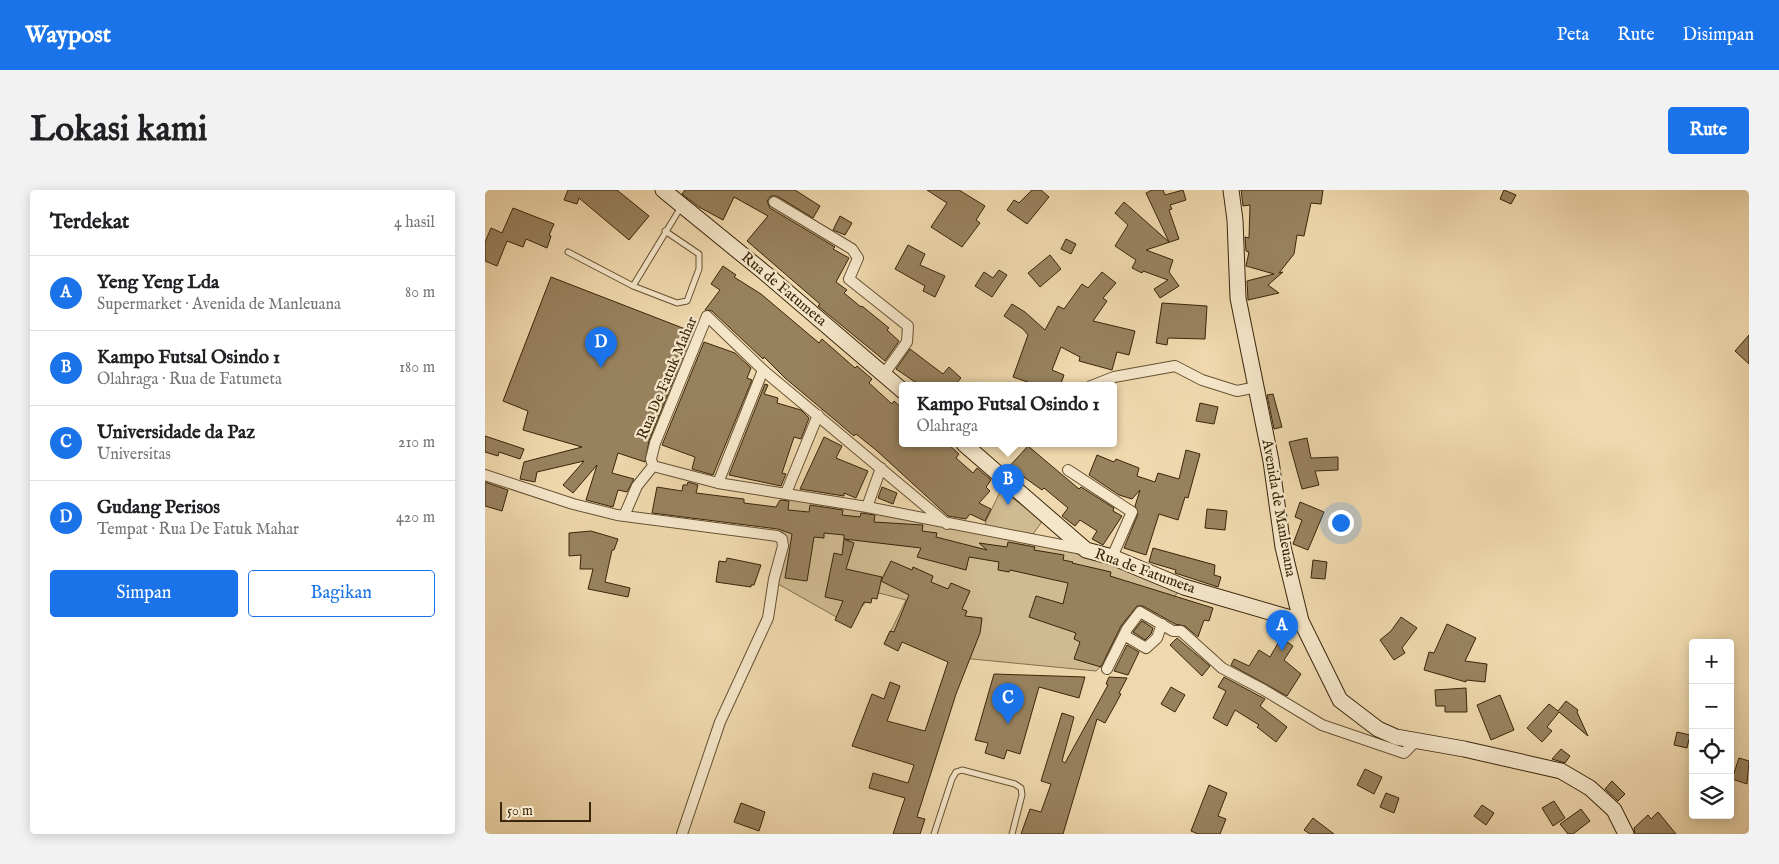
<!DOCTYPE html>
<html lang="id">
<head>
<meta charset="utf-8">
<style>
  :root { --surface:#fff; --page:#f2f2f2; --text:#202124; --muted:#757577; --line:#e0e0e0; --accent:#1a73e8 }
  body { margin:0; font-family:"IM FELL English",serif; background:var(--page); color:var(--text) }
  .controls { position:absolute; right:15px; bottom:15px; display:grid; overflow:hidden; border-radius:5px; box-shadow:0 2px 12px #0003 }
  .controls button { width:45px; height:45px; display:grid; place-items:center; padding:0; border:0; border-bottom:1px solid var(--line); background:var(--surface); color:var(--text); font:25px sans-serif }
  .scale { position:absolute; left:15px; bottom:12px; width:91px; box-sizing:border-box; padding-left:5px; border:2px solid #392509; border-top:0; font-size:14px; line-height:18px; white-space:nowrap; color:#392509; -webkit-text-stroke:4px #f5e6ca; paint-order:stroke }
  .you { position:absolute; left:855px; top:332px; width:18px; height:18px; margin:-12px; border:4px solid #fff; border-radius:50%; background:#1a73e8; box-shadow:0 0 0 8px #1a73e833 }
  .badge { display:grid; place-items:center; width:32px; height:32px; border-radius:50%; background:var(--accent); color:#fff; font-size:16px; font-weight:700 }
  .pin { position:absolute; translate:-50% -41px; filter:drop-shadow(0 1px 2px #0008) }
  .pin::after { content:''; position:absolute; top:26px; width:18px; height:15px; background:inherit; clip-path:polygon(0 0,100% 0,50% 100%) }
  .popup { position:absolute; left:414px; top:192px; width:218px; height:65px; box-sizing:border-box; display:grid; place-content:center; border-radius:5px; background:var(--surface); filter:drop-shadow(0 1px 4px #0005); font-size:16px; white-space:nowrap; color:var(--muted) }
  .popup b { font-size:19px; color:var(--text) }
  .popup::after { content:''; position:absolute; left:50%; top:100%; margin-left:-10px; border:10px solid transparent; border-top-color:var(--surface) }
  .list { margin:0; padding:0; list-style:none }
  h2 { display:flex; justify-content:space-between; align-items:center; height:65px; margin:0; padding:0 20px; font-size:21px }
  h2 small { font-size:16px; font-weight:400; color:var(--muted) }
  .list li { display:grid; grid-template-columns:32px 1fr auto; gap:15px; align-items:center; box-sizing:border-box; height:75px; padding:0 20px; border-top:1px solid var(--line) }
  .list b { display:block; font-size:19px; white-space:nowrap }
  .list p { margin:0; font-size:16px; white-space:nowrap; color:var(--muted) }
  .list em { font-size:16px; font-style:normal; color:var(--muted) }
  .actions { display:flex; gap:10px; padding:15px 20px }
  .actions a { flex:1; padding:11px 0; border:1px solid var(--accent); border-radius:5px; text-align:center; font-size:18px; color:var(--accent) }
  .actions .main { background:var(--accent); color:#fff }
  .icon { flex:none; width:28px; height:28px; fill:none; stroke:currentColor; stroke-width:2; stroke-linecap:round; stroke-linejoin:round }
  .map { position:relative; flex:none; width:1264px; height:644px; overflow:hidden; border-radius:5px }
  header { display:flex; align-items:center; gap:30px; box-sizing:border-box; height:70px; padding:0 25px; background:var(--accent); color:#fff }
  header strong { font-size:24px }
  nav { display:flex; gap:28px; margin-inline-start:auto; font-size:18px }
  .intro { display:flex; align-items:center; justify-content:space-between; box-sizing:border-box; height:120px; padding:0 30px }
  h1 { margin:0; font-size:35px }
  .button { padding:12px 22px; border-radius:5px; background:var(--accent); color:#fff; font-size:18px; font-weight:700 }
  main { display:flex; gap:30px; padding:0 30px }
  aside { flex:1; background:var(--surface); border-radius:5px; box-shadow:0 2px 12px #0003 }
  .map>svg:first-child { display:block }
</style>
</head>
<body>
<header>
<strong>Waypost</strong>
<nav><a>Peta</a><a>Rute</a><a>Disimpan</a></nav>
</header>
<div class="intro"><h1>Lokasi kami</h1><a class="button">Rute</a></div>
<main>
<aside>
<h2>Terdekat<small>4 hasil</small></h2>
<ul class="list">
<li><span class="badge">A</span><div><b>Yeng Yeng Lda</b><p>Supermarket · Avenida de Manleuana</p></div><em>80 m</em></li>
<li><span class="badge">B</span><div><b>Kampo Futsal Osindo 1</b><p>Olahraga · Rua de Fatumeta</p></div><em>180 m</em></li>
<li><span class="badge">C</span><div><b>Universidade da Paz</b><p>Universitas</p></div><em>210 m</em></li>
<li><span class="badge">D</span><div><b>Gudang Perisos</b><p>Tempat · Rua De Fatuk Mahar</p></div><em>420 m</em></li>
</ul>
<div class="actions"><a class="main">Simpan</a><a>Bagikan</a></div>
</aside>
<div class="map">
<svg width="1264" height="644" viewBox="0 0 1264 644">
  <rect width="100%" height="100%" fill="#efd8ad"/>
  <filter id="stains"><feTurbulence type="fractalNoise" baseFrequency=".004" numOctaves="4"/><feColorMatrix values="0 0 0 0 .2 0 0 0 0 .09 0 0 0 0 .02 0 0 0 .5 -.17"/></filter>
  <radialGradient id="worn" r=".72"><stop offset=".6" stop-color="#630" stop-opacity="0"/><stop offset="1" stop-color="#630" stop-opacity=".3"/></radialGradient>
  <!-- green -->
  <path fill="#d0ba91" stroke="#84704d" d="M516 300 558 330 546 347 503 336 500 333Z
    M301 303 601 360 699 397 611 481 456 466 404 445 421 410 390 402 362 433 293 394Z"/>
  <!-- building -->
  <path fill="#98825e" stroke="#392509" d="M83 0H132L164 26 144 50 94 8 92 14 79 10Z
    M200 0H310L335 16 328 28 292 6H286L282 11 285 18 350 57 348 59 364 68 351 92 362 100 359 103 376 117 377 116 404 138 402 140 414 151 400 171 333 116 335 114 262 51 283 26 249 7 238 30 214 17 197 4Z
    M442 0H474L500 16 491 30 495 33 477 57 446 37 462 13Z
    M547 0H556L564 7 542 34 522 20 529 10 534 13Z
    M667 0H678L680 5 698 0 701 10 685 15 687 19 684 20 694 49 661 60 688 70 684 82 694 96 675 108 669 99 683 90 658 81 657 83 647 78 651 70 630 56 643 35 630 23 639 12 684 52 661 3Z
    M756 0H838L836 14 826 13 819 46 812 45 809 64 794 83 798 82 783 95 794 103 763 110 762 91 789 84 761 76 764 62 761 61 760 47 764 48 765 15 758 16Z
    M1019 0 1031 5 1026 14 1015 9Z
    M28 18 69 34 64 45 66 46 62 58 41 49 38 57 22 51 12 76 0 71V52L6 38 17 43Z
    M355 26 367 33 360 45 348 40Z
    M581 49 591 54 586 64 576 59Z
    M423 55 440 64 435 75 460 86 450 107 438 101 440 96 410 79Z
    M565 65 576 79 555 97 543 83Z
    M238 76 251 85 249 87 276 104 334 153 337 149 370 178 372 176 387 189 384 193 407 214 409 211 418 219V254H463L474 264 471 268 488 283 492 278 506 290 501 297 505 301 494 313 506 319 500 331 485 324 481 329 463 326 391 260 371 244 369 246 300 188 279 167 278 169 227 121 220 120 235 100 226 94Z
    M514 80 522 85 507 107 490 96 499 82 508 88Z
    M617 82 631 93 618 108 622 111 608 131 650 141 644 165 632 162 627 180 594 171 595 167 576 157 567 180 579 185 575 196H554L528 187 543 145 538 139 519 126 527 114 540 122 560 140 573 116 579 119 597 94 603 98Z
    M66 87 208 142 164 251 160 272 133 263 127 283 149 289 142 302 133 300 128 317 101 310 112 275 88 303 78 295 99 271 52 282 50 292 35 289 39 272 97 257 38 240 43 221 18 211Z
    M677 113 722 116 720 149 683 148 682 155 671 153Z
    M1264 145V174L1250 161Z
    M219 152 250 163 266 178 262 188 267 190 228 285 207 279 210 267 177 255Z
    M425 159 458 184 464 177 476 188 469 196H436L411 179Z
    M280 194 283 195 279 204 293 208 292 213 316 220 324 228 316 249 309 247 297 283 301 284 296 296 244 285Z
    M788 204 797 237 789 239 782 205Z
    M715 213 733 217 729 234 711 231Z
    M0 246 39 259 35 269 14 262 13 266 0 262Z
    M339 247 357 256 351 268 383 281 371 308 359 303V306L315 299Z
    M822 248 826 268 853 267V280L830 281 834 295 817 299 804 252Z
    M543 256 594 299 596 297 629 318 628 321 637 326 618 355 607 349 612 341 595 330 590 336 577 326 583 318 559 298 557 300 536 285 533 289 522 279Z
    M701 260 715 264 703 308 700 307 693 330 674 324 661 365 639 358 653 324 650 316 655 300 647 309 634 305 604 285 612 265 629 272 631 269 654 278 652 286 670 292 673 283 694 289Z
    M0 292 23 300 17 321 0 316Z
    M203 292 213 295 211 303 259 309V313L291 317 295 310 304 311 303 320 324 322 325 315 358 320 357 325 375 327 376 323 390 325 389 332 438 335 437 341 452 343 451 347 502 360 494 353 522 357 523 352 550 357 549 360 579 365 578 370 588 372 587 373 626 382 625 386 728 418 724 431 719 430 713 447 700 436 690 434 658 416H652L636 436 616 477 589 469 595 452 589 449 591 443 544 427 551 406 578 414 583 393 525 380 524 382 513 380 514 372 484 367 481 380 432 367 436 358 359 349V345L339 343V348L329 347 322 391 300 388 307 344 293 339 167 323 172 297 197 301 198 295H202Z
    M397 297 412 303 408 314 393 308Z
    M815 312 839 322 823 360 808 354 817 330 810 327Z
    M722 319 742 321 740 340 720 338Z
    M106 341 133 349 129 360H127L120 392 145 398 143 407 103 399 108 379H95L96 365 84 366V343Z
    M359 349 369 353 361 379 397 387 392 409 387 408 386 413 379 412 366 438 350 430 358 411 340 407 349 363 357 365Z
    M668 358 730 375 729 385 736 387 733 397 690 383 691 380 664 372Z
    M242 368 276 375 269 395H266V397L231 392 234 371 241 372Z
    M828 370 842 372 840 389 826 388Z
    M406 371 427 380 428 377 448 386 446 392 463 399 466 393 485 401 477 419 482 421 480 426 497 428 495 443 471 504 432 627 440 629 435 644H408L420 608 384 598 388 583 423 593 429 575 367 556 387 504 399 509 405 492 415 496 402 531 440 541 463 472 417 452 413 461 399 454 405 441 409 442 424 405 396 391Z
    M916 427 932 438 917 458 920 463 909 470 895 450 906 441Z
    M657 431 668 438 666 444 660 450 648 442Z
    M962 434 991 448 980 471 1002 474 1000 492 981 490V492L939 480 944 462 949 463Z
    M692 448 725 476 717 486 685 455Z
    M796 448 808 456 799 470 816 484 802 506 746 475 749 469 764 476 774 460 785 467Z
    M642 455 654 462 643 485 629 481Z
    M509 484 600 487 594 508 554 497 535 564 522 560 519 569 500 563 503 553 490 550Z
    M624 487 642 488 634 503 636 504 620 533 612 529 578 644H536L545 619 556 622 566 594 556 591 577 523 589 527 577 571 580 573 623 495 621 494Z
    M739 487 780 509 775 516 802 537 791 552 772 537 774 535 750 520 742 536 728 528 741 501 733 497Z
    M686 497 700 505 690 522 676 514Z
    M981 498 982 522H960V516H951L950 500Z
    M1015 505 1029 540 1006 550 992 515Z
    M1081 511 1093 520 1092 522 1103 546 1074 522 1062 537 1067 541 1057 552 1042 538 1064 514 1073 521Z
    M1192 542 1205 545 1202 558 1189 555Z
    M1076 559 1085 566 1080 573 1067 569Z
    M1254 568 1264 571 1262 594 1247 589Z
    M880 579 897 587 889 604 872 595Z
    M1127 591 1140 604 1133 611 1120 599Z
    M724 595 742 603 733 626 741 629 735 644H713L706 641Z
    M901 603 914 608 909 623 895 617Z
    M1069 611 1080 628 1068 636 1057 618Z
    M256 613 280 622 274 641 249 632Z
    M997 615 1009 623 1001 635 989 626Z
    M1096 619 1105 631 1088 644H1083L1075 634Z
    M1173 622 1191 644H1150L1149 638 1163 625 1166 629Z
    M828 628 849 644H825L819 640Z"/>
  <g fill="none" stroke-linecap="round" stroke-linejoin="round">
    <defs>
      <path id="lane" d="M83 62 148 96 192 113 202 111 214 79V64L180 41
        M148 96 196 17
        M449 644 467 589 471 582 477 580 530 594 536 598 537 605 527 644"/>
      <path id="street" d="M289 12 367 59 373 68 364 89 423 136 422 152 399 184
        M606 196 629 187 690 176 717 190 752 201 772 197
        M583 280 647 322 627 367
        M0 285 88 314 132 325 292 346 297 349 298 356 289 389 283 428 235 532 197 644
        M233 293 278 180
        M301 303 333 225
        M382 317 396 278
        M139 326 152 296 168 276
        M462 334 278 180 222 126 170 253 166 269 168 276 233 293 382 317 597 359
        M639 445 661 458 672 448 677 434
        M622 479 642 439 655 422 688 441H696L737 478 779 500 837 535 919 563 932 550"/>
      <path id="secondary" d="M178 0 280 83 418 201
        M746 0 750 30 753 108 786 271 798 357 816 431 855 510 893 539 911 547 979 559 1076 581 1105 598 1129 620 1141 644
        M479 254 601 360 627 367 699 397 816 431"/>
    </defs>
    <!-- lane casing -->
    <use href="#lane" stroke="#665232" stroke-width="7"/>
    <!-- street casing -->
    <use href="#street" stroke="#665232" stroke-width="12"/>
    <!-- secondary casing -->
    <use href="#secondary" stroke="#392509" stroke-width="17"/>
    <!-- lane -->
    <use href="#lane" stroke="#f5e6ca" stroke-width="5"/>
    <!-- street -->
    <use href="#street" stroke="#f5e6ca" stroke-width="10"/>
    <!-- secondary -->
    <use href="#secondary" stroke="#f5e6ca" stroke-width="15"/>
  </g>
  <g text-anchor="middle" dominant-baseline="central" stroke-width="4.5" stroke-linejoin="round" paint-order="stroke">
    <!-- street labels -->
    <g font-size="15" fill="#392509" stroke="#f5e6ca">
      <text transform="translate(299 99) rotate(40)">Rua de Fatumeta</text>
      <text transform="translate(182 188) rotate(-67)">Rua De Fatuk Mahar</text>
      <text transform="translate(794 318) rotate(80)">Avenida de Manleuana</text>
      <text transform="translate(660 381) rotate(20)">Rua de Fatumeta</text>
    </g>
  </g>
  <rect width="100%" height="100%" filter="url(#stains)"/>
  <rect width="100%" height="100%" fill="url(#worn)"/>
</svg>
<div class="controls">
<button>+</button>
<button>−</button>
<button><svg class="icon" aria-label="locate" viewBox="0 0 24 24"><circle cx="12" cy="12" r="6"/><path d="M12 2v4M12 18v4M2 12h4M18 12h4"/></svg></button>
<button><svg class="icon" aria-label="layers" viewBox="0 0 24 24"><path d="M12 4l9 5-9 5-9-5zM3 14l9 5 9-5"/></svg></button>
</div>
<div class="scale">50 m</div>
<div class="you"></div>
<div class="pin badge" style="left:797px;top:461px">A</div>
<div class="pin badge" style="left:523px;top:315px">B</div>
<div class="popup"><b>Kampo Futsal Osindo 1</b>Olahraga</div>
<div class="pin badge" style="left:523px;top:534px">C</div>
<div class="pin badge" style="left:116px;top:178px">D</div>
</div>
</main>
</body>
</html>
